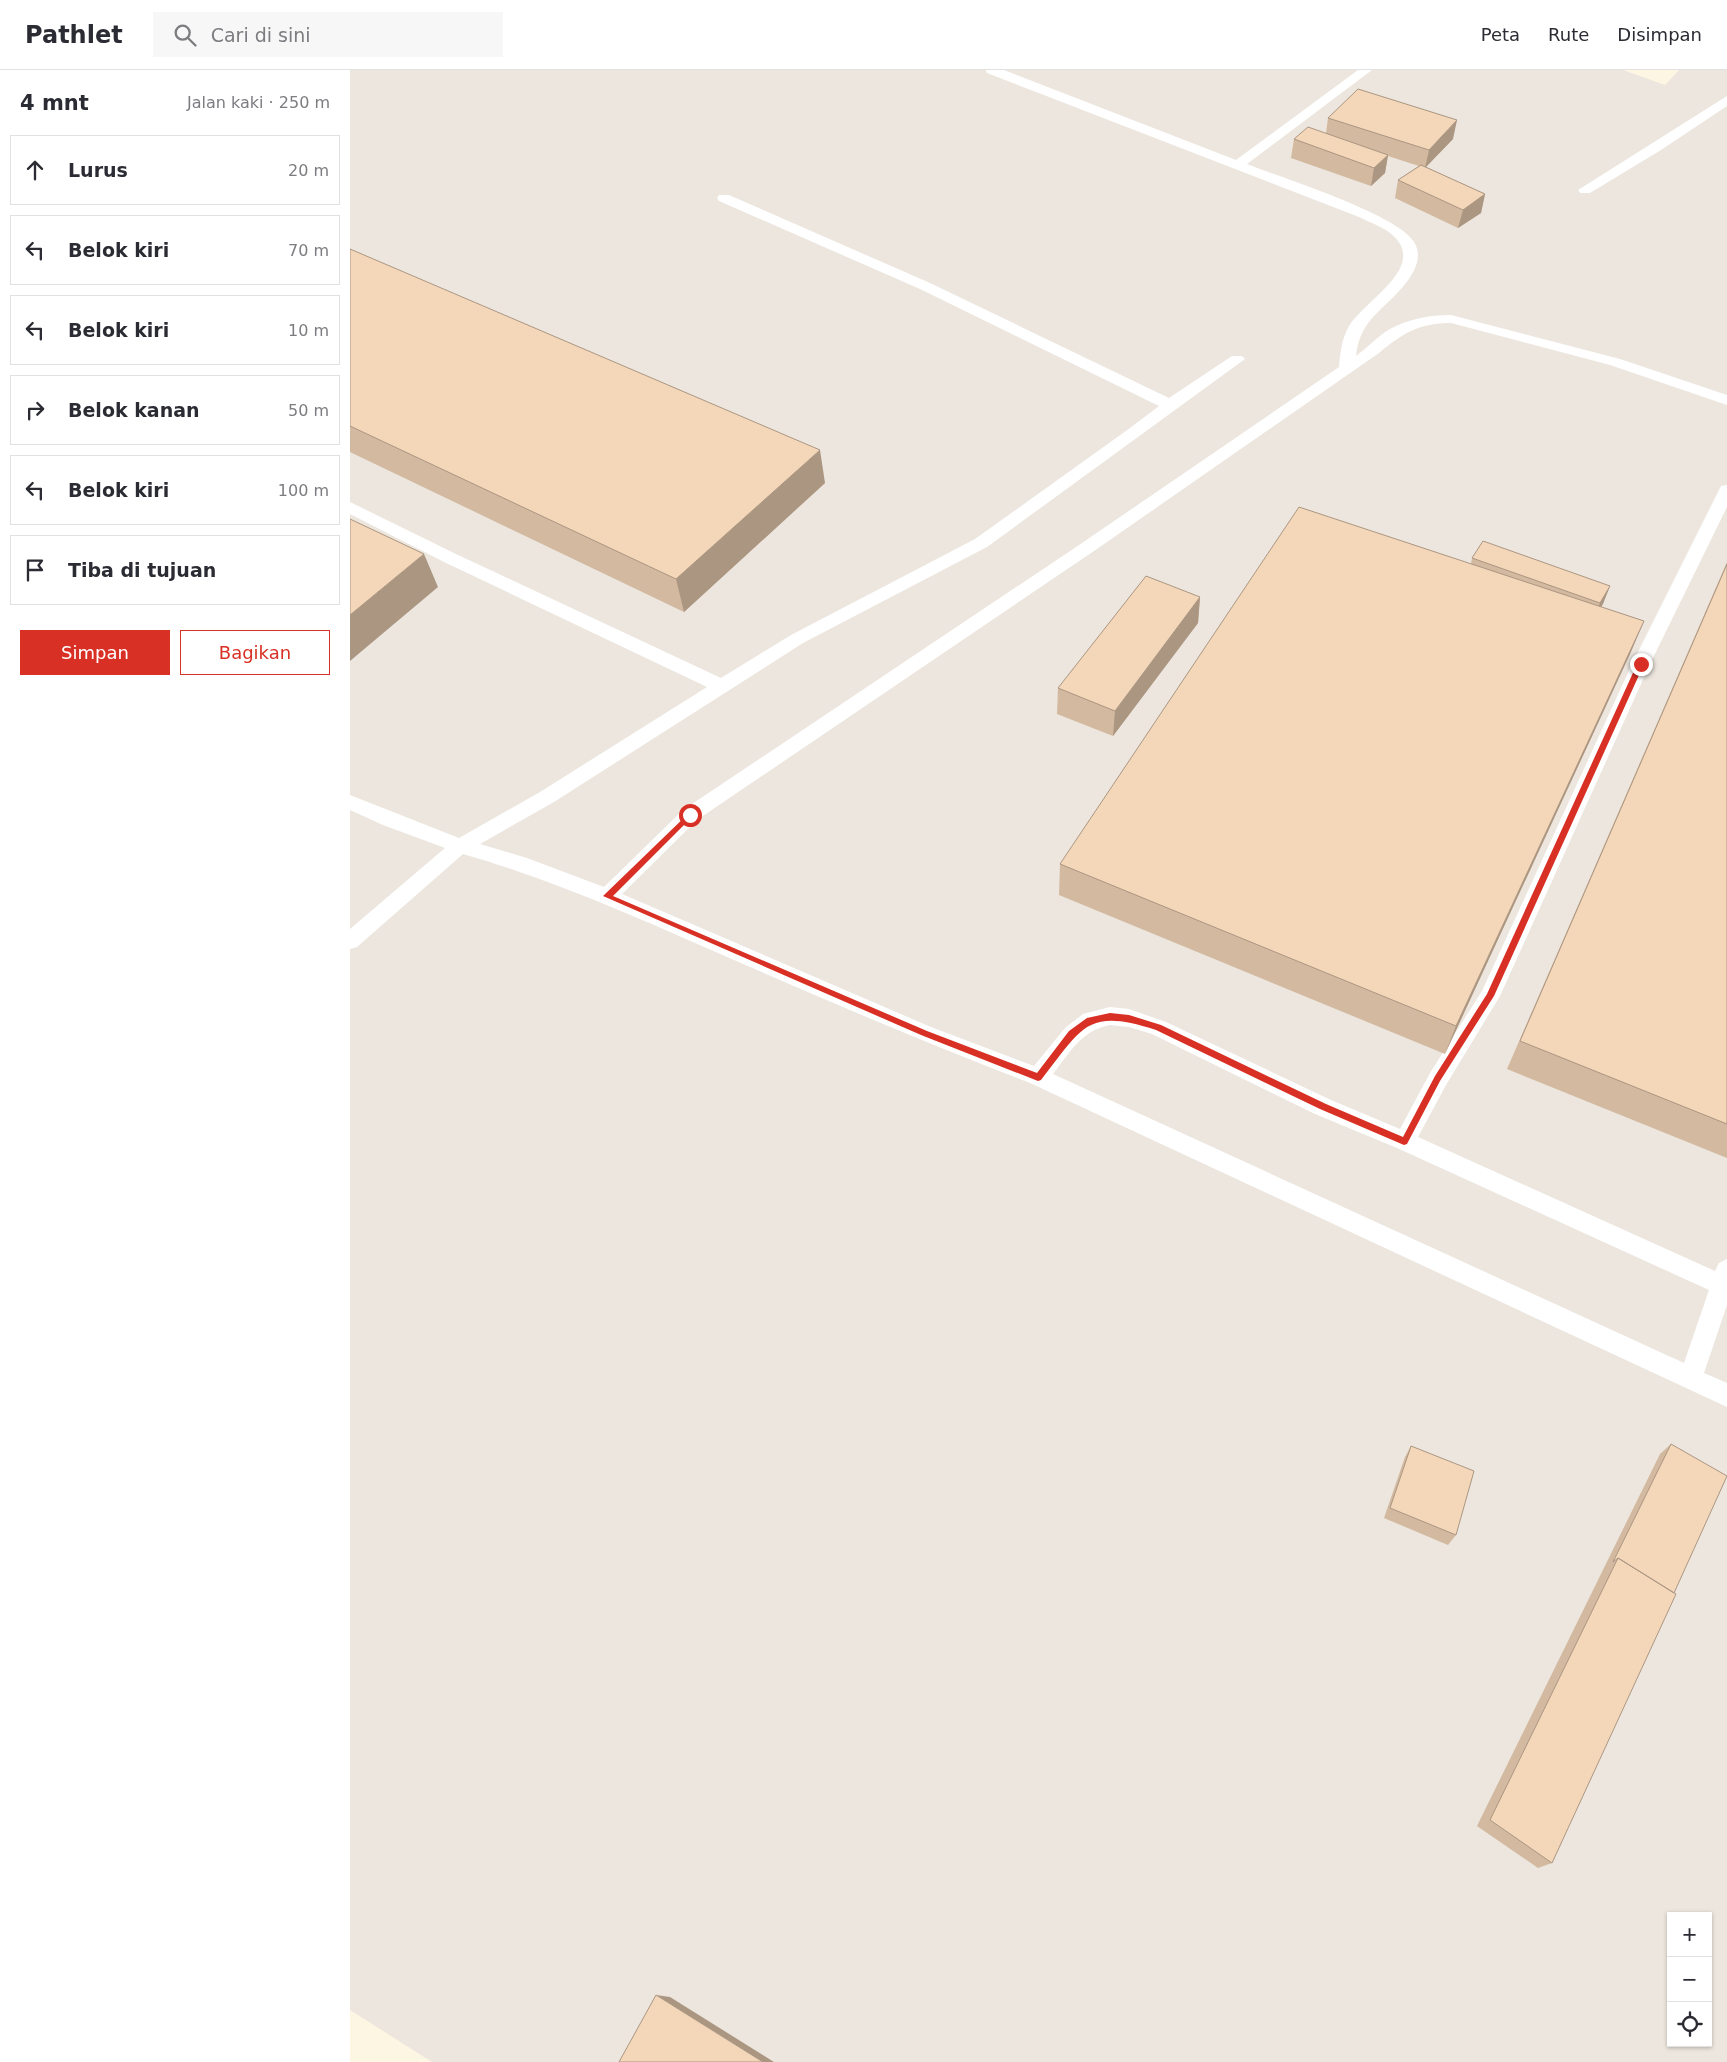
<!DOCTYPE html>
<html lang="id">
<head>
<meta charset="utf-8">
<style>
  :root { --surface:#fff; --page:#f7f7f7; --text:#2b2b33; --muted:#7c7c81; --line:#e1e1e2; --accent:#d93025 }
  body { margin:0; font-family:"DejaVu Sans",sans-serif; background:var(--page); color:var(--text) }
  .controls { position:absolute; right:15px; bottom:15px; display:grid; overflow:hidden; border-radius:0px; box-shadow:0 1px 4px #0004 }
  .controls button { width:45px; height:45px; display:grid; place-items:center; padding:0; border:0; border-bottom:1px solid var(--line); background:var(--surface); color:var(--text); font:25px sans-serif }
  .stop { position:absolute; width:15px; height:15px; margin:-11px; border:4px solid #d93025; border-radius:50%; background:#fff }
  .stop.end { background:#d93025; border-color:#fff; box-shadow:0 1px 5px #0008 }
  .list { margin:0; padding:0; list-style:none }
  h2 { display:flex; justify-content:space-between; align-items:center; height:65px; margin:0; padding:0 20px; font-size:21px }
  h2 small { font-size:16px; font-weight:400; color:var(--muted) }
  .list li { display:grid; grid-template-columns:32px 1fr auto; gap:15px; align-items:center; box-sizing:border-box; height:70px; margin:0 10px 10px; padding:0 10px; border:1px solid var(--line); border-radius:0px }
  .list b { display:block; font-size:19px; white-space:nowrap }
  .list em { font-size:16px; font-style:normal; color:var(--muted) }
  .actions { display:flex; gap:10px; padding:15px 20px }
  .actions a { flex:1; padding:11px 0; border:1px solid var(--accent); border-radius:0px; text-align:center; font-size:18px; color:var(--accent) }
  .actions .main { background:var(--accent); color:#fff }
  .icon { flex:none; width:28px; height:28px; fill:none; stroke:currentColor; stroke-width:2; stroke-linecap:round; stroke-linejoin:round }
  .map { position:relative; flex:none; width:1377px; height:1992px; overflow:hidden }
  header { display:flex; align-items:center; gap:30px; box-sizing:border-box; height:70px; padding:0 25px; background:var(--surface); border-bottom:1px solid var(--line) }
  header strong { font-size:24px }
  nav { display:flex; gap:28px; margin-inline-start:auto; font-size:18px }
  .search { width:350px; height:45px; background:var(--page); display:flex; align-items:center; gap:12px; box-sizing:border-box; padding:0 18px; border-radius:0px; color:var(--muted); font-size:19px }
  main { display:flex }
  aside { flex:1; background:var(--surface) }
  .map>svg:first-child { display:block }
</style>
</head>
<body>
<header>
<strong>Pathlet</strong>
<div class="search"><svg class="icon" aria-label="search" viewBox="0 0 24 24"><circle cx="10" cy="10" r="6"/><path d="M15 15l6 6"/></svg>Cari di sini</div>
<nav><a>Peta</a><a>Rute</a><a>Disimpan</a></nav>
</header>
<main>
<aside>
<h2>4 mnt<small>Jalan kaki · 250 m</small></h2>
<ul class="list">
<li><svg class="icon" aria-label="ahead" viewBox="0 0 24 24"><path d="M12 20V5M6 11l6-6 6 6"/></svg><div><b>Lurus</b></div><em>20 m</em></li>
<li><svg class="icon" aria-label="left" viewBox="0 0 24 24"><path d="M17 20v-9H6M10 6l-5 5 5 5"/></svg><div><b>Belok kiri</b></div><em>70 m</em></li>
<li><svg class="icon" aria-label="left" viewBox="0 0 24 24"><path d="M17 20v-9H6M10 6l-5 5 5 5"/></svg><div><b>Belok kiri</b></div><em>10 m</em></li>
<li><svg class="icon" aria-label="right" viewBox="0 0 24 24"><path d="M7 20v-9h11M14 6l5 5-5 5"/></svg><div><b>Belok kanan</b></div><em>50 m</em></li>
<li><svg class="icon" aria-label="left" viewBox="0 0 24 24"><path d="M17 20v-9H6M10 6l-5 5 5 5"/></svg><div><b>Belok kiri</b></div><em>100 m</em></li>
<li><svg class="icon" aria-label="arrive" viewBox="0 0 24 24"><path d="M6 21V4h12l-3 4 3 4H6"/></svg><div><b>Tiba di tujuan</b></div></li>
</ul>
<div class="actions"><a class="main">Simpan</a><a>Bagikan</a></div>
</aside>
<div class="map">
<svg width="1377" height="1992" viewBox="0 0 1377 1992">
  <rect width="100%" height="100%" fill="#fdf6e3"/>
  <!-- industrial -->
  <path fill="#ece6de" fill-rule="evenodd" d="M0 0H1273L1315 15 1329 0H1377V1992H82L0 1940ZM1321 1846H1358V1973H1321Z"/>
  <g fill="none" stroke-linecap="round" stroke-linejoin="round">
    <!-- service -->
    <path fill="#fff" fill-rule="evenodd" d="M636 0H654L886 90 1008 0H1022L897 94C932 108 1047 144 1064 172 1073 186 1065 201 1056 213 1035 240 1010 248 1006 286 1017 278 1028 266 1040 259 1059 249 1079 245 1101 245L1270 289 1377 325V335L1260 295 1101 253C1069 253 1053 263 1029 283L744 481 347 750 272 824 581 957 684 996 715 958 733 944 760 937 779 939 816 952 981 1030 1050 1059 1080 1003 1132 921 1282 594 1371 416 1377 415V437L1300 594 1150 926 1096 1015 1068 1067 1365 1201 1369 1193 1377 1189V1235L1354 1303 1377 1313V1337L680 1013C581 975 482 933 384 890 295 851 207 811 113 784L7 877 0 879V859L95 778 33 755 0 740V725L109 768 190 722 357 617 94 492 0 444V432L106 484 371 608 441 565 625 469 780 358 809 336 570 219 369 131 367 128 369 125H379L580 213 819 328 882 286H892L895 289 637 477 453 573 204 732 130 774 177 788 254 817 333 740 732 473 989 297C990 283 992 268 999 256 1016 229 1081 195 1040 163 1031 156 1019 152 1009 147L637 3ZM760 955 779 957 802 964 965 1044 1047 1078 1359 1220 1334 1293 703 1004C720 982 732 960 760 955Z
      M1377 26V36L1311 80 1240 123H1230L1228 120Z"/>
  </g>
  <!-- wall -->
  <path fill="#d2b99f" d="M978 48 1103 69 1076 97 1135 124 1131 143 1108 158 1045 128 1048 110 1069 96 1038 86 1035 103 1021 116 941 88 944 69 976 63Z
    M0 179 475 413 334 542 0 382Z
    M1122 488 1260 516 1251 537 1294 551 1280 584 1095 984 709 825 710 794 1121 494Z
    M1377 492V1088L1157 999Z
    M850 527 848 553 763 666 707 644 708 618Z
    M1321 1374 1324 1523 1202 1793 1188 1798 1127 1756 1310 1384Z
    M1061 1376 1106 1465 1098 1475 1034 1448 1055 1387Z"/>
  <!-- shaded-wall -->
  <path fill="#ab9682" d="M1107 50 1103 69 1075 98 1079 80Z
    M1038 85 1035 103 1021 116 1024 98Z
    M1135 124 1131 143 1108 158 1113 140Z
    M470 380 475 413 334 542 326 509Z
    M74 484 88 517 0 591V545Z
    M1260 516 1253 534 1243 551 1250 533Z
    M850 527 848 553 763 666 765 641Z
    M1294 551 1280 584 1095 984 1106 956Z
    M306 1925 320 1927 424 1992H413Z"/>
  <!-- building -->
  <path fill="#f4d7b9" stroke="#ab9682" d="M1008 19 1107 50 1079 80 978 48Z
    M958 57 1038 85 1024 98 944 69Z
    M1071 95 1135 124 1113 140 1048 110Z
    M0 179 470 380 326 509 0 356Z
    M949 437 1294 551 1106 956 710 794Z
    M0 449 74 484 0 545Z
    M1133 471 1260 516 1250 533 1122 488Z
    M1377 494V1054L1170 971Z
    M796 506 850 527 765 641 708 618Z
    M1321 1374 1377 1406 1324 1523 1268 1488 1263 1492Z
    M1061 1376 1124 1401 1106 1465 1040 1438Z
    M1268 1488 1326 1524 1202 1793 1140 1750Z
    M306 1925 413 1992H269Z"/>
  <!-- route -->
  <path fill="#d93025" d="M1291 591 1294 594 1144 926 1090 1011 1057 1074 1054 1075 970 1039 806 960C736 937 732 958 691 1010L688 1011 571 965 253 826 340 742 344 745 263 826 577 961 687 1003 719 961 737 948 760 943 779 945 811 955 976 1034 1053 1067 1085 1006 1137 924 1287 594Z"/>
</svg>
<div class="controls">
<button>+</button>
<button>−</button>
<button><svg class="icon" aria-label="locate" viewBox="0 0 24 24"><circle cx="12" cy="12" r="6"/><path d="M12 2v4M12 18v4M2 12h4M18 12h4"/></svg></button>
</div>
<div class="stop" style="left:340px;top:745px"></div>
<div class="stop end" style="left:1291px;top:594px"></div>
</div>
</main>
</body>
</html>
